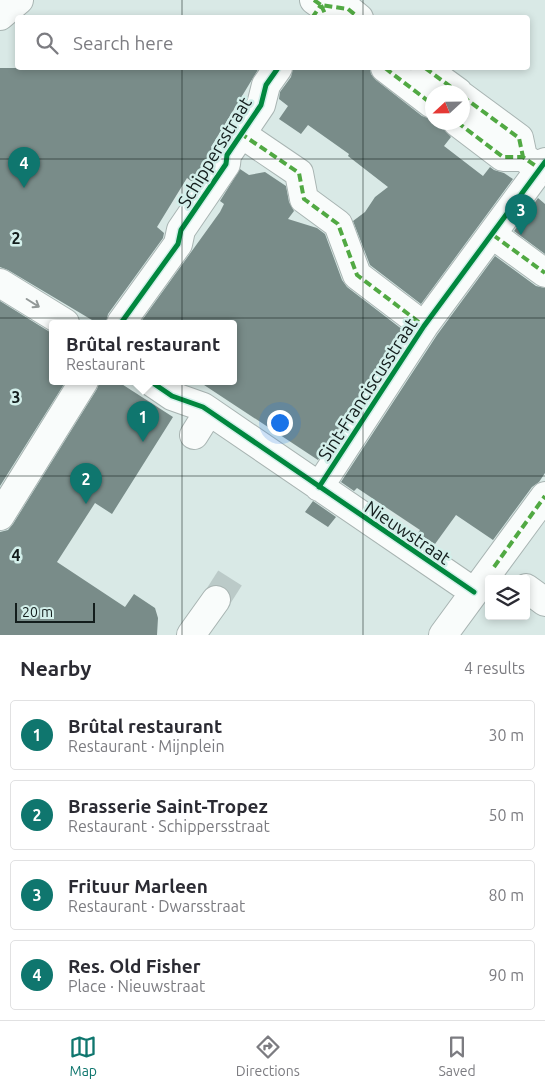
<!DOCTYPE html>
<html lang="en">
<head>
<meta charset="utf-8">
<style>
  :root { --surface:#fff; --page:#f2f2f3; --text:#2b2b33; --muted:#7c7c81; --line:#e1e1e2; --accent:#0f766e }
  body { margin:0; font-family:Ubuntu,sans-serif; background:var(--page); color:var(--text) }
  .controls { position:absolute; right:15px; bottom:15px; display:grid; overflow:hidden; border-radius:5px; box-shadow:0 2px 8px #0003 }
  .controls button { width:45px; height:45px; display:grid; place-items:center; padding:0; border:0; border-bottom:1px solid var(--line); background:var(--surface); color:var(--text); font:25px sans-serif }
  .compass { position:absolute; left:425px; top:85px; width:45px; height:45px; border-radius:50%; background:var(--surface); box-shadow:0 2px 8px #0003; rotate:248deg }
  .scale { position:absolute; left:15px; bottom:12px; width:80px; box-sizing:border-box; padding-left:5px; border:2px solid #131d1c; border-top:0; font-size:14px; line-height:18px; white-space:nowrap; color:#131d1c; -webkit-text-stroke:4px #d3efea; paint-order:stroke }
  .you { position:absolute; left:279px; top:422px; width:18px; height:18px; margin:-12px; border:4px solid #fff; border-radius:50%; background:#1a73e8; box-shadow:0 0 0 8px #1a73e833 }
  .badge { display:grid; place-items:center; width:32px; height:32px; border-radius:50%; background:var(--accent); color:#fff; font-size:16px; font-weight:700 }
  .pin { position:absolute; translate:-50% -41px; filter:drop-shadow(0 1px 2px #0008) }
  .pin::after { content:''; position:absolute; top:26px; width:18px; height:15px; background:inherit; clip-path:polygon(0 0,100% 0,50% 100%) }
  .popup { position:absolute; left:49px; top:320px; width:188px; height:65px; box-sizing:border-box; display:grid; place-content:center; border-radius:5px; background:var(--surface); filter:drop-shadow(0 1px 4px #0005); font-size:16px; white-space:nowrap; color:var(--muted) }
  .popup b { font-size:19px; color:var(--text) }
  .popup::after { content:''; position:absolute; left:50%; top:100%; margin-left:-10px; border:10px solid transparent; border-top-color:var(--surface) }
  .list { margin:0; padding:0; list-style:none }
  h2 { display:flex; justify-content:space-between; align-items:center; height:65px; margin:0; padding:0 20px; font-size:21px }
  h2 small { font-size:16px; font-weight:400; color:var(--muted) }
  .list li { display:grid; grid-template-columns:32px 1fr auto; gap:15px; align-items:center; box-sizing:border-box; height:70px; margin:0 10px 10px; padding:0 10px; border:1px solid var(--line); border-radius:5px }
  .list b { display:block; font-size:19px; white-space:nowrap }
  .list p { margin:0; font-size:16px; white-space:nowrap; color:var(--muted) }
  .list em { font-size:16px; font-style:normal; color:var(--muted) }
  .icon { flex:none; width:28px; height:28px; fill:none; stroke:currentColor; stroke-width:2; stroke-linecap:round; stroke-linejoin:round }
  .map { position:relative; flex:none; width:545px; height:635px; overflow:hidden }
  .search { position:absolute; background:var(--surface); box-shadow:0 2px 8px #0003; left:15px; right:15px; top:15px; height:55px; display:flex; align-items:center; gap:12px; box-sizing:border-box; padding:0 18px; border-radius:5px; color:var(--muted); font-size:19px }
  .sheet { height:385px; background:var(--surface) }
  nav { display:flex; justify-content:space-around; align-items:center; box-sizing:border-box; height:70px; border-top:1px solid var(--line); background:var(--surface); font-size:14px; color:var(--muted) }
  nav a { display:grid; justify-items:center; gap:2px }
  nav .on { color:var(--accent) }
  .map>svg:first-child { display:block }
</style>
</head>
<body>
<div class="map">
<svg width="545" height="635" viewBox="0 0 545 635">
  <rect width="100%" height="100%" fill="#d9e9e6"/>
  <!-- building -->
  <path fill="#798c89" d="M0 68H259L211 147 213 149 211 158 194 183 187 178 157 227 164 233 163 238 108 314 106 323H97L8 270 0 267Z
    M293 68H370L371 74 376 80 422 116 432 119V122H442L443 128 451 137 444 146 483 176 490 167 494 170 504 173 513 179 421 304 370 265 353 221 365 212 375 197 388 187 348 156 349 154 308 125 301 134 279 119 288 106 279 99 280 92 291 77Z
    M240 169 249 175 265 172 286 186 289 202 294 211 288 219 317 228 325 234 342 280 347 287 403 330 318 460 198 381H233V323H140L220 212 224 204 220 201Z
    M538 198 545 204V254L514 231Z
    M495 256 536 286 545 288V473L539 482 532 487 493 540 456 515 435 544 418 533 420 530 357 488 354 491 341 482 437 335Z
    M0 301 53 334V381H66L0 486Z
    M100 381H117L173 417 112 514 95 503 57 562 125 607 134 594 155 608 158 618 157 635H0V532L8 530 13 524 97 389Z
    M313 501 336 517 328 527 305 512Z"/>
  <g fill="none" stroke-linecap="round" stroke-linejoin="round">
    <!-- minor-tunnel -->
    <path stroke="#bbcac8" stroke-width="28" stroke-dasharray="28 14" stroke-linecap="butt" d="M216 600 230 578"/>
    <defs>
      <path id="minor" d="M314 0 321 5 348 9 359 18
        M0 16 19 0
        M385 68 432 104
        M425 68 458 92
        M462 96 519 138 523 157
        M457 122 503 157H523L540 169
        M240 133 299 173 304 199 338 224 357 275 424 326
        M493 235 545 273
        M0 283 65 323
        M121 323 178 244 181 230 226 164 227 155 261 105 266 85 278 68
        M150 381 172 396 203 407 209 411 474 592
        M194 435 209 411
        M319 487 424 326 545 162
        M0 516 84 381
        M526 588 545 602
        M191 635 216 600
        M443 635 545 496"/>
    </defs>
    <!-- minor casing -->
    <use href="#minor" stroke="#a8b4b2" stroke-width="30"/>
    <!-- minor -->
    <use href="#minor" stroke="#f9fcfb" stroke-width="28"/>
    <!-- quiet -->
    <path stroke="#51a943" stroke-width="4" stroke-dasharray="8 4" stroke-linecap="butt" d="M314 0 321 5 348 9 359 18
      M321 5 327 18
      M312 18 321 5
      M385 68 432 104
      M425 68 458 92
      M462 96 519 138 523 157
      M457 122 503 157H523L540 169
      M240 133 299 173 304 199 338 224 357 275 424 326
      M493 235 545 273
      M494 567 545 496"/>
    <defs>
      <path id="cycleway" d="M121 323 178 244 181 230 226 164 227 155 261 105 266 85 278 68
        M150 381 172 396 203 407 209 411 474 592
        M319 487 424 326 545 162"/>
    </defs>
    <!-- cycleway casing -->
    <use href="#cycleway" stroke="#d3efea" stroke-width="8"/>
    <!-- cycleway -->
    <use href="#cycleway" stroke="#00873e" stroke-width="5"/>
  </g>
  <!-- one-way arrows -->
  <defs><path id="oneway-shaft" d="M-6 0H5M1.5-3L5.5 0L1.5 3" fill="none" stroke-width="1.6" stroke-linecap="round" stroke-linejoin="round" transform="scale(1.25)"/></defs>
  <use stroke="#929897" href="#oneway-shaft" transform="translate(33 303) rotate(32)"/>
  <!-- grid -->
  <path fill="none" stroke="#131d1c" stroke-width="1" stroke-opacity="0.55" d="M182 0V18M363 0V18M182 68V635M363 68V635M0 159H545M0 318H545M0 476H545"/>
  <g text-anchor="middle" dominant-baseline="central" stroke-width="5" stroke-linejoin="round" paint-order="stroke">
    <!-- street labels -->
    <g font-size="18" fill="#131d1c" stroke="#d3efea">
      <text transform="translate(214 152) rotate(-59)">Schippersstraat</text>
      <text transform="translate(367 389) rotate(-57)">Sint-Franciscusstraat</text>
      <text transform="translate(408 532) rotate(34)">Nieuwstraat</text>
    </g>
  </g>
  <g font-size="16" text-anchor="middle" font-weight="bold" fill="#131d1c" stroke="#d3efea" stroke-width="5" stroke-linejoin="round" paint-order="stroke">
    <text x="16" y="244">2</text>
    <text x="16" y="403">3</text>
    <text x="16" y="561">4</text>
  </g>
</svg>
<div class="controls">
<button><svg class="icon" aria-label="layers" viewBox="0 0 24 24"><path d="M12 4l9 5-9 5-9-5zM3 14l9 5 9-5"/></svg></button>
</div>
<svg class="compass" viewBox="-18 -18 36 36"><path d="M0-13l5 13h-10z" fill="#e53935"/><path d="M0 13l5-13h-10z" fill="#7c7c81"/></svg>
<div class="scale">20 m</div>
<div class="you"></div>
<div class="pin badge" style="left:143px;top:442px">1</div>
<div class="popup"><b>Brûtal restaurant</b>Restaurant</div>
<div class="pin badge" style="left:86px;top:504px">2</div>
<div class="pin badge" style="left:521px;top:235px">3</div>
<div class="pin badge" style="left:24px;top:188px">4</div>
<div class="search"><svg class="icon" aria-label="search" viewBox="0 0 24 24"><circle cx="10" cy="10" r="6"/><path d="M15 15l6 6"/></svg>Search here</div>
</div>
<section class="sheet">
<h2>Nearby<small>4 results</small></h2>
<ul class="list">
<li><span class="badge">1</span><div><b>Brûtal restaurant</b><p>Restaurant · Mijnplein</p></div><em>30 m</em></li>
<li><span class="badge">2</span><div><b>Brasserie Saint-Tropez</b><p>Restaurant · Schippersstraat</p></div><em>50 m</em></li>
<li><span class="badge">3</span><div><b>Frituur Marleen</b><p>Restaurant · Dwarsstraat</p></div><em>80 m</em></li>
<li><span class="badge">4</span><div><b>Res. Old Fisher</b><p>Place · Nieuwstraat</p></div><em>90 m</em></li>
</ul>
</section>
<nav>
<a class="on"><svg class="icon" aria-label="map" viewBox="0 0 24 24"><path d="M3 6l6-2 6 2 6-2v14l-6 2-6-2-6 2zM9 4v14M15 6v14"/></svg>Map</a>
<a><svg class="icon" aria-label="directions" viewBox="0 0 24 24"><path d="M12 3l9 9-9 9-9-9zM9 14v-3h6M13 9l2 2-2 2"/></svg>Directions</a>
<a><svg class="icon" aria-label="saved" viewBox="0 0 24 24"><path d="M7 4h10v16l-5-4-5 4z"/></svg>Saved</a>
</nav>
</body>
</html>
